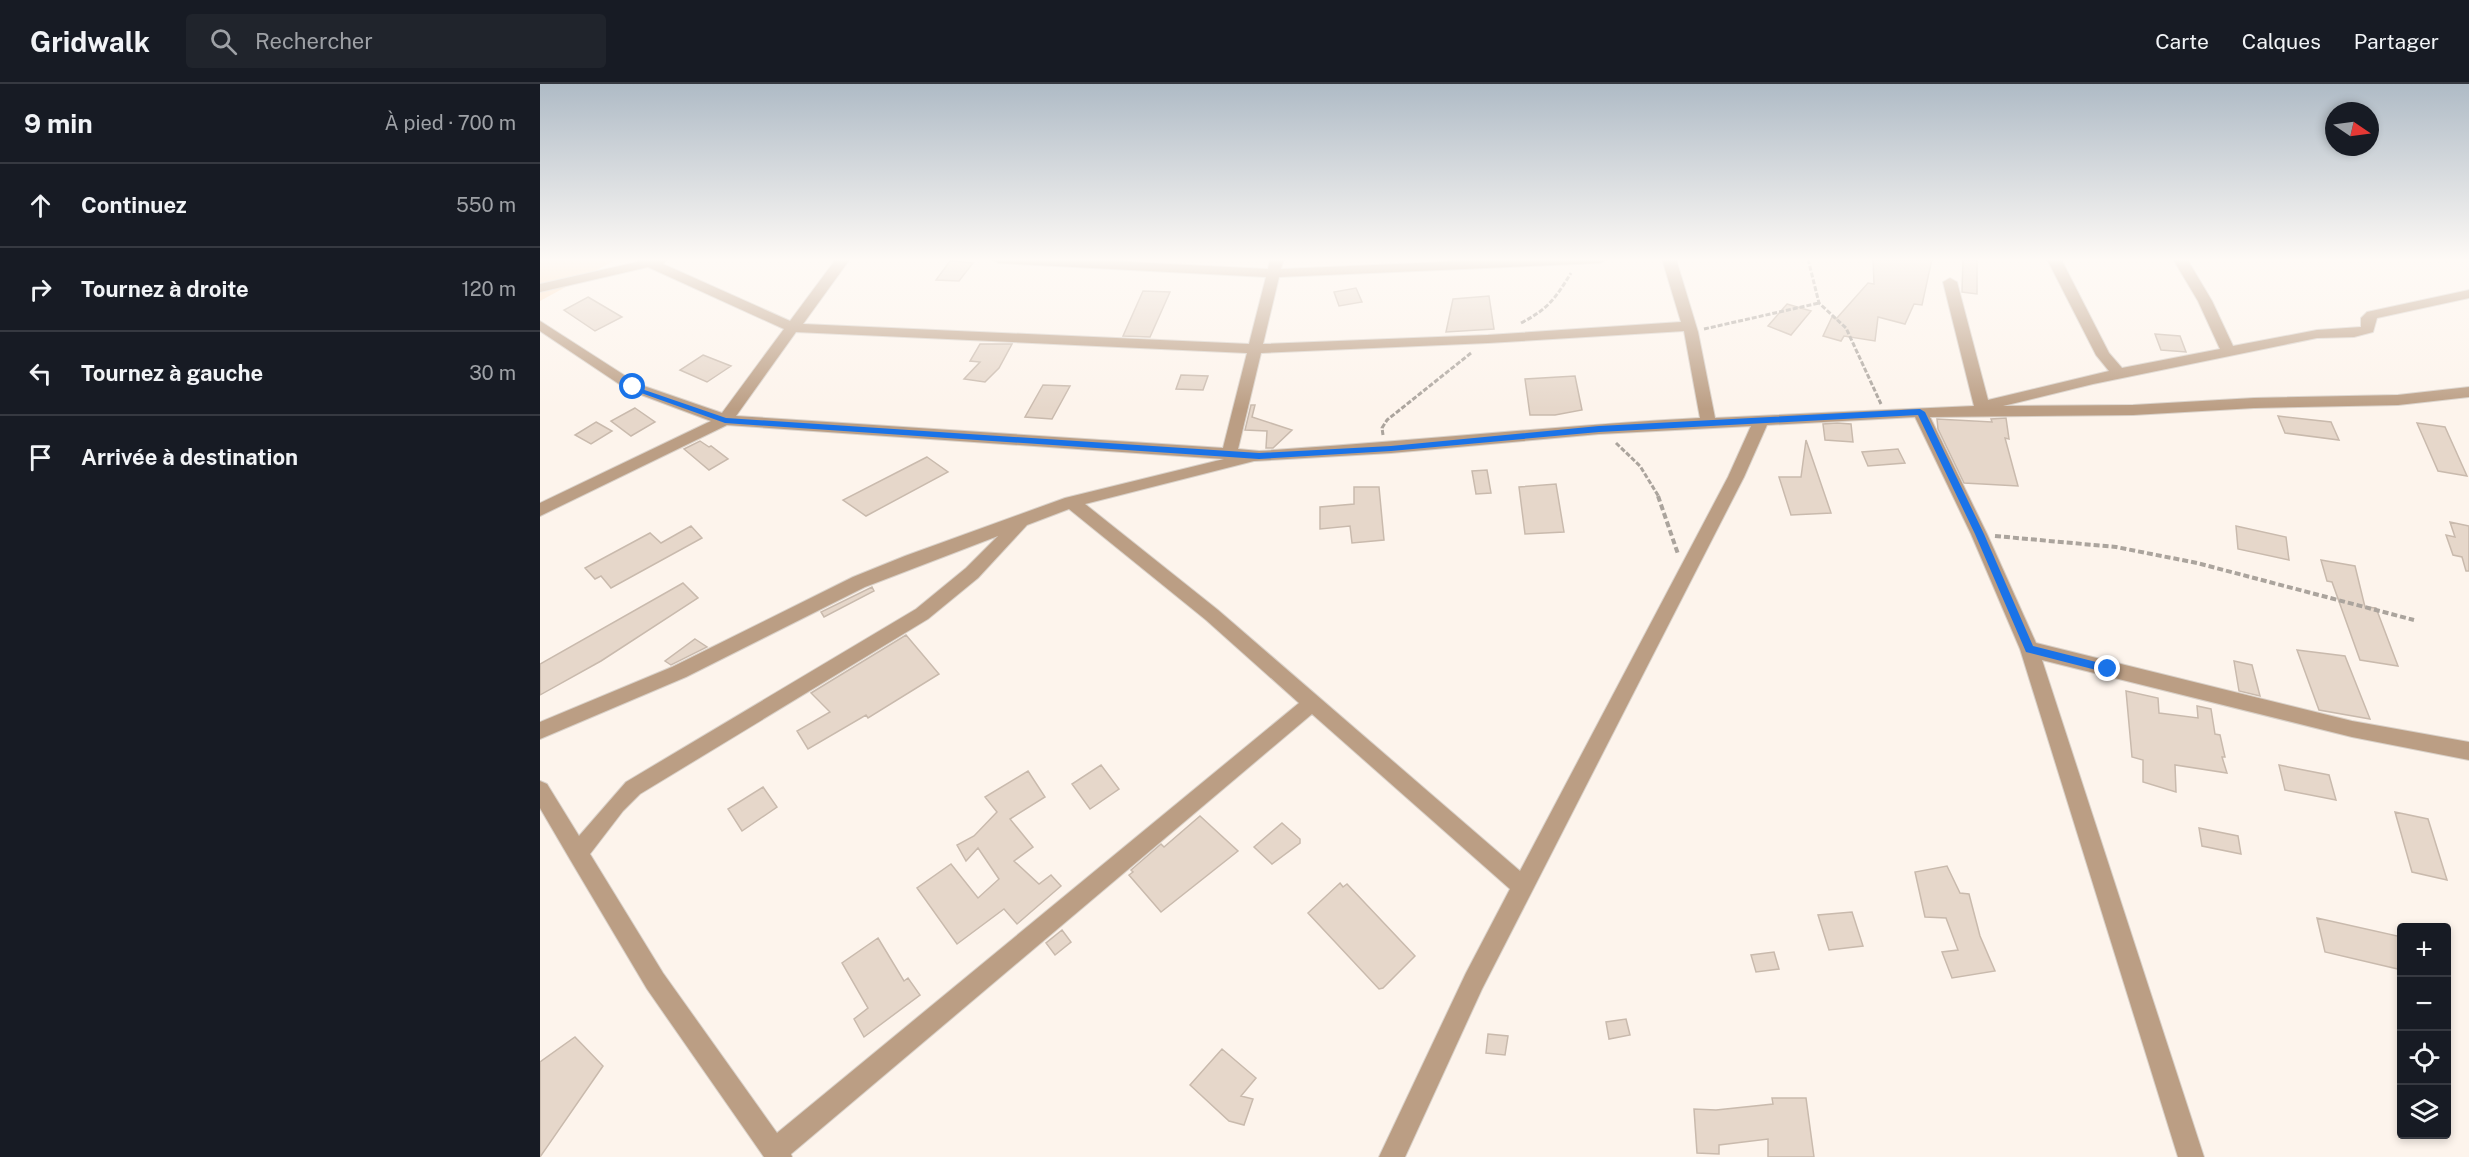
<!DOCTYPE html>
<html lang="fr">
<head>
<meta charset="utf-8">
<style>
  :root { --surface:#171b24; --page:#20242c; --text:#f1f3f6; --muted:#9ea1a6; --line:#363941 }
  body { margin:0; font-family:"Public Sans",sans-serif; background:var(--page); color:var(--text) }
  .controls { position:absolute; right:18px; bottom:18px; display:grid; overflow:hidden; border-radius:6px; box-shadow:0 3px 9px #0003 }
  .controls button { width:54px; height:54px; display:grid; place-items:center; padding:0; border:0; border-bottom:2px solid var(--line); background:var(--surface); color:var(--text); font:30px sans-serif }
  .compass { position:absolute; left:1785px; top:18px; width:54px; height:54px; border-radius:50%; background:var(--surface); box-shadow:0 3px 9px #0003; rotate:103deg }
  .stop { position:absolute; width:18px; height:18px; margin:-14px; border:4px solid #1a73e8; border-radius:50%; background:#fff }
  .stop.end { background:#1a73e8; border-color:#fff; box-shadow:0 2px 6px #0008 }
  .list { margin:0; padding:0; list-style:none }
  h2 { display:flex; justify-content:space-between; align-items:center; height:78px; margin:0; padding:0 24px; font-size:26px }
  h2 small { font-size:20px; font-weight:400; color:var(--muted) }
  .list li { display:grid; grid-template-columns:39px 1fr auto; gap:18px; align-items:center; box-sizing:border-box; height:84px; padding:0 24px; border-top:2px solid var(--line) }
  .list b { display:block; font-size:22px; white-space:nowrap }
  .list em { font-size:20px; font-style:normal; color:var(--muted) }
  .icon { flex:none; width:33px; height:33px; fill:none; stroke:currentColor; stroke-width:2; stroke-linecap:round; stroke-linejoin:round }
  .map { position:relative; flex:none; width:1929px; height:1073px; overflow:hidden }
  header { display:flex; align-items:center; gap:36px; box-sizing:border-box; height:84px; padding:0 30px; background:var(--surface); border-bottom:2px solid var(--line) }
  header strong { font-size:28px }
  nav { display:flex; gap:33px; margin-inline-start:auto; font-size:21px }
  .search { width:420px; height:54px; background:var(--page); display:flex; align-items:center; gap:15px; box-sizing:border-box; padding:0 21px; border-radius:6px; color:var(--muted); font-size:22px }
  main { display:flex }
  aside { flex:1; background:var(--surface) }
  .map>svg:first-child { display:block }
</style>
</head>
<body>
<header>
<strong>Gridwalk</strong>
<div class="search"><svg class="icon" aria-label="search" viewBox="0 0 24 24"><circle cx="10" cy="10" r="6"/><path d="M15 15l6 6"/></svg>Rechercher</div>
<nav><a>Carte</a><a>Calques</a><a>Partager</a></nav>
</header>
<main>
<aside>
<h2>9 min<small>À pied · 700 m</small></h2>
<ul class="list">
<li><svg class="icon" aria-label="ahead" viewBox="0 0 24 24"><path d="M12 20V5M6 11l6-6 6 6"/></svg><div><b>Continuez</b></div><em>550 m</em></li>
<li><svg class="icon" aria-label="right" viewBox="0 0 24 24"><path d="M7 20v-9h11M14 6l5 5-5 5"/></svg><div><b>Tournez à droite</b></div><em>120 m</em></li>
<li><svg class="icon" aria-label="left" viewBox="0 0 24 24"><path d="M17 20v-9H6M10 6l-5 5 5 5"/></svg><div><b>Tournez à gauche</b></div><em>30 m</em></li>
<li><svg class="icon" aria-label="arrive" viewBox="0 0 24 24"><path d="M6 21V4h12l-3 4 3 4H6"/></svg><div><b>Arrivée à destination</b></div></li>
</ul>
</aside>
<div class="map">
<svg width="1929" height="1073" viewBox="0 0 1929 1073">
  <rect width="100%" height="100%" fill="#fdf4ec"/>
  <!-- green -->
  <path fill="#fddcbd" d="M0 175H77L0 217Z"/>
  <!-- building -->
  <path fill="#e6d7ca" stroke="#c9baad" stroke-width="1.5" d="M1333 175H1392L1382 221 1374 220 1365 240 1338 233 1335 257 1304 252 1301 257 1283 252 1292 233 1296 235 1328 199 1334 200Z
    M1423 175H1437V210L1422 208Z
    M410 177 433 179 419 197 396 196Z
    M816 204 822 218 799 222 794 208Z
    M603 207 630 208 610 253 583 252Z
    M949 212 954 245 906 248 913 215Z
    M48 213 82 233 55 247 24 226Z
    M1247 220 1271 227 1251 251 1228 242Z
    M1615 250 1640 252 1646 268 1621 266Z
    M440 260H472L459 284 445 298 424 295 440 278 430 277Z
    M163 271 191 282 167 298 140 286Z
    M641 291 668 292 663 306 636 305Z
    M1035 292 1042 326 1015 331H990L985 295Z
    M503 301 530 302 512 335 485 333Z
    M711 321H715L712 333 752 346 733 364H726L727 347 705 346Z
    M95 324 115 338 91 352 71 337Z
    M1738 332 1791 338 1799 356 1745 349Z
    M1466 334 1469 355 1465 354 1478 402 1424 399 1398 345 1397 335 1452 338 1451 335Z
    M56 338 72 347 51 360 35 351Z
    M1297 339 1311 340 1313 358 1285 356 1283 340Z
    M1877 339 1905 343 1927 392 1898 387Z
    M1266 356 1291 429 1251 431 1239 393H1261Z
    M160 357 169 363 171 362 188 375 169 386 144 365Z
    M1358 365 1365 379 1328 382 1322 368Z
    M387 373 408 388 326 432 303 416Z
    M947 386 951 409 936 410 932 387Z
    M1016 400 1024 448 985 450 979 403Z
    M814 403H839L844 456 812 459 810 442 780 445V423L814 420Z
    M1910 438 1929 442V487H1926L1922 473 1913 471 1906 451 1915 453Z
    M151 442 162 454 71 504 61 492 55 495 45 484 110 449 121 459Z
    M1696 442 1746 453 1749 476 1698 465Z
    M1781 476 1815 482 1825 523 1836 524 1858 582 1820 576 1792 498 1787 497Z
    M143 499 158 514 61 577 0 611V580Z
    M332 503 334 507 284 533 281 528Z
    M366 551 399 590 328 634 326 631 268 665 257 647 290 628 271 609Z
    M155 555 167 563 131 581 125 577Z
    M1757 566 1805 572 1830 635 1779 626Z
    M1694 577 1712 581 1720 612 1699 607Z
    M1586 607 1618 614 1619 629 1658 634 1657 622 1671 625 1675 650 1680 651 1685 673H1682L1687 689 1635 681 1636 708 1603 698V676L1592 673Z
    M561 681 579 705 550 725 532 700Z
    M1739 681 1789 691 1796 716 1745 706Z
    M488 687 505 713 470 735 493 763 474 777 499 800 511 791 521 802 477 840 464 825 417 860 377 804 411 780 438 814 459 795 438 764 426 777 417 761 434 752 457 728 445 713Z
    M223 703 237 723 202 747 188 725Z
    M1855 728 1888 735 1907 796 1872 788Z
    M660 732 698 767 621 828 589 791 593 788 591 786 621 760 624 763Z
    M742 739 760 755V759L732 780 714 763Z
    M1659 744 1698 752 1701 770 1662 762Z
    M1407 782 1420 809 1429 810 1440 852 1455 887 1412 894 1402 868 1418 866 1406 834 1385 833 1375 788Z
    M800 799 803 803 807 800 875 872 843 904 839 905 768 829Z
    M1312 828 1323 862 1289 866 1278 831Z
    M1777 834 1862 853V886L1785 868Z
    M522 846 531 858 515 871 506 859Z
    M338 854 364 897 368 894 380 911 324 953 314 935 328 924 302 879Z
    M1234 868 1239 885 1216 888 1211 871Z
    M1086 935 1090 951 1069 955 1066 938Z
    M948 950 968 952 965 971 946 969Z
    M35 953 63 982 0 1073V978Z
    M682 965 716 994 701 1012 713 1015 704 1041 689 1037 650 1001Z
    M1232 1014H1266L1274 1073H1228V1055L1179 1061V1070L1157 1069 1154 1025 1176 1026 1233 1020Z"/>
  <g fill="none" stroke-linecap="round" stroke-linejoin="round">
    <defs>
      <path id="minor" d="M110 175H128L123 180 250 237 296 175H310L263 240 709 260 726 193 458 179 451 175H534L728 185 730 175H744L741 185 969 175H1067L1060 179 739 193 723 260 948 251 1141 238 1122 175H1136L1158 248 1175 334 1434 322 1403 198 1410 194 1417 198 1448 316 1569 287 1556 271 1507 175H1521L1569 269 1582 284 1680 265 1658 217 1633 175H1647L1672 217 1693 262 1777 246 1821 243V234L1827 228 1929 206V214L1837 234 1833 248 1814 253 1777 254 1553 300 1463 322 1593 321 1714 314 1858 311 1929 303V313L1858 321 1714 324 1593 331 1390 333 1447 450 1496 559 1812 637 1929 658V676L1812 653 1502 576 1664 1073H1638L1480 565 1431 450 1375 333 1227 341 1204 393 942 905 865 1073H839L926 889 970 805 772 630 251 1070 252 1073H224L107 905 31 777 0 724V697L7 700 39 752 86 698 376 525 426 484 458 452 325 503 146 593 0 655V638L132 583 313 493 365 472 525 414 684 375 187 341 0 432V419L171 337 88 306 0 247V237L98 300 182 329 244 245 108 183 0 208V200ZM1144 247 1160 334C1013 342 866 358 719 367L698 365 721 269 948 259ZM256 248 707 269 683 364 196 332ZM1211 342 1188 393 980 787 678 526 545 420 714 377 851 369 1059 350ZM529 425 666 536 759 619 237 1049 123 889 50 770 83 727 100 710 388 535 438 494 487 441Z"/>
    </defs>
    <!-- minor casing -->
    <use href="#minor" stroke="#d9d1c9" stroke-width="2"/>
    <!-- path-far1 -->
    <path stroke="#aba49d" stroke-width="3" stroke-dasharray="5 2" stroke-linecap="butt" d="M1268 175 1279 219 1306 244 1341 320
      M981 239C1008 225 1015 215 1031 189
      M1164 245 1279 219
      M843 351 842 344 847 336 931 269
      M1076 359 1100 382 1119 413"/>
    <!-- path -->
    <path stroke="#aba49d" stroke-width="4" stroke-dasharray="6 3" stroke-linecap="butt" d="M1118 412 1138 470
      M1455 452 1576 463 1657 479 1874 536"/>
    <!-- minor -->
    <use href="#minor" fill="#bb9e84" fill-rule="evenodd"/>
  </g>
  <!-- sky -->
  <linearGradient id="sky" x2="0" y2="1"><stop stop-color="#afbbc6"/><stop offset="0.54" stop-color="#fefaf6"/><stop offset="1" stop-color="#fefaf6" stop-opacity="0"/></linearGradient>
  <rect width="1929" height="325" fill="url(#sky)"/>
  <!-- route -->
  <path fill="#1a73e8" d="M90 301 186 334 719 369 851 362 1059 342 1380 325 1385 328 1444 450 1493 562 1568 581 1573 585 1568 589 1486 568 1435 450 1378 331 1059 348 851 367 719 375 185 339 90 305Z"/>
</svg>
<div class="controls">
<button>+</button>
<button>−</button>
<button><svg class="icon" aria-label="locate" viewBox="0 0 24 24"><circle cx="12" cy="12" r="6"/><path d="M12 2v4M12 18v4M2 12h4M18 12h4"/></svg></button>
<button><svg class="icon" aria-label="layers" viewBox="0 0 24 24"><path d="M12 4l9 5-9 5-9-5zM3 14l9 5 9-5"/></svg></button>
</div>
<svg class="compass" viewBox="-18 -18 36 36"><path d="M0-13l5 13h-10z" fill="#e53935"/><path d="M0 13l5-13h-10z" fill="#9ea1a6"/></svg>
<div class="stop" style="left:93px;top:303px"></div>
<div class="stop end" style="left:1568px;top:585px"></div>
</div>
</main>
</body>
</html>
